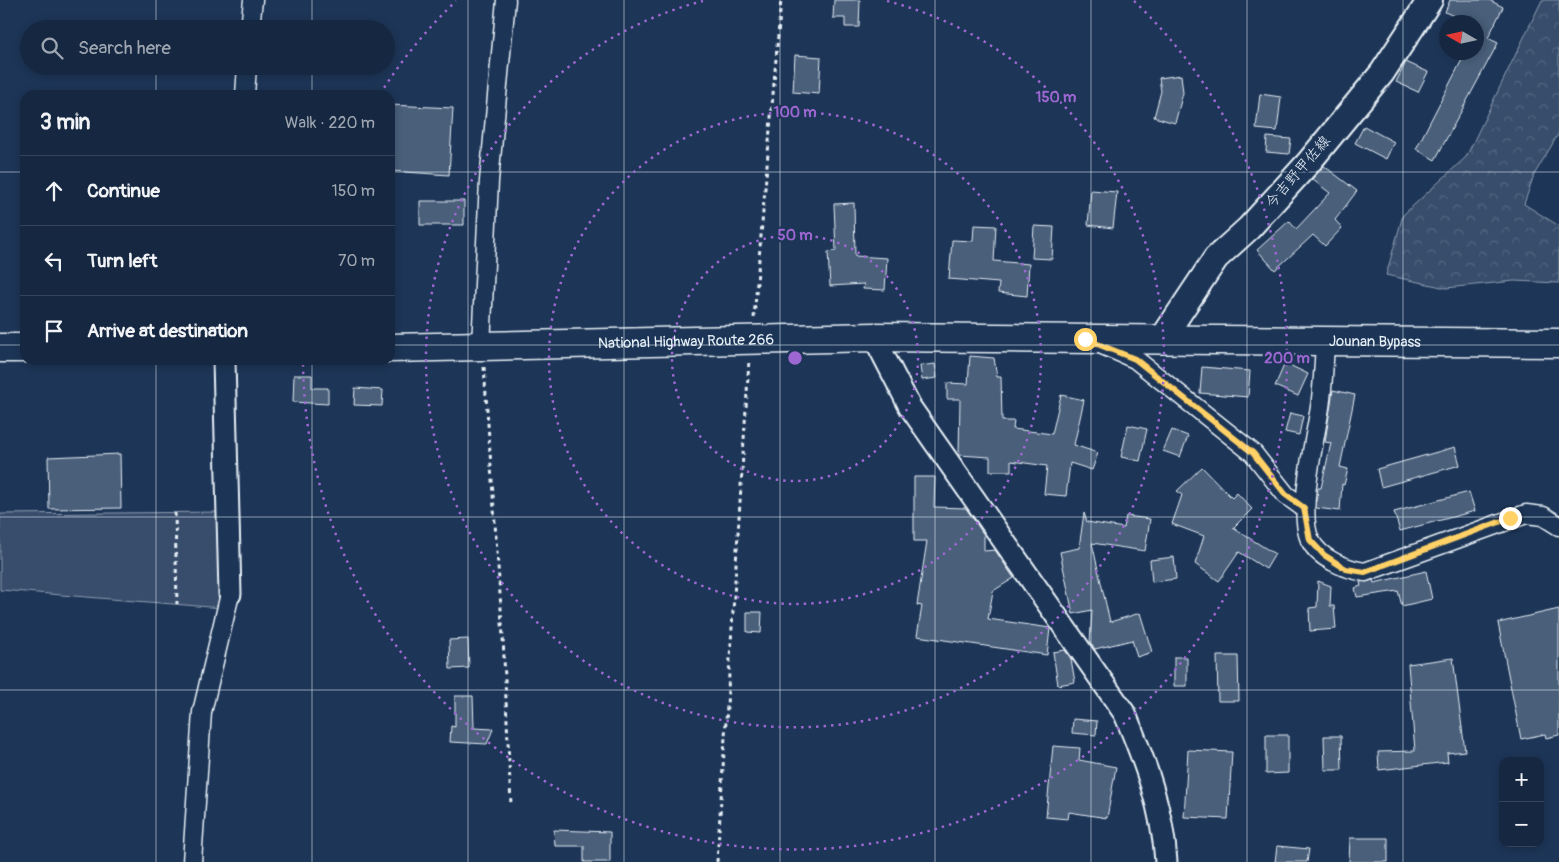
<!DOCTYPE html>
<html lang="en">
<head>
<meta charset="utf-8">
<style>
  :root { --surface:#162841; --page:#23344c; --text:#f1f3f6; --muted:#9ea6b1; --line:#35445a }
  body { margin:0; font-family:Pangolin,"Klee One",sans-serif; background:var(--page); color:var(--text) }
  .controls { position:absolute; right:15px; bottom:15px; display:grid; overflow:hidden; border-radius:10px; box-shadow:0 2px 8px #0003 }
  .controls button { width:45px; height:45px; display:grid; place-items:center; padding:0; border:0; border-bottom:1px solid var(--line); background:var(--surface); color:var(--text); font:25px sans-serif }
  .compass { position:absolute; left:1439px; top:15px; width:45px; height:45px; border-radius:50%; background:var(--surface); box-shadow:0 2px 8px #0003; rotate:279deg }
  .stop { position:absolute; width:15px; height:15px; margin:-11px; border:4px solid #ffd166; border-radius:50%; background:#fff }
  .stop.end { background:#ffd166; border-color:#fff; box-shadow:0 1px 5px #0008 }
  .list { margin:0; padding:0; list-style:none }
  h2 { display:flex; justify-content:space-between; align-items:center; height:65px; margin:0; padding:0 20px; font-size:21px }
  h2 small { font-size:16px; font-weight:400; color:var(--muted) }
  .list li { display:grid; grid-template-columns:32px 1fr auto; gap:15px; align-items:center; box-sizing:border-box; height:70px; padding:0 20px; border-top:1px solid var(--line) }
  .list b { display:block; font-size:19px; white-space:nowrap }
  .list em { font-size:16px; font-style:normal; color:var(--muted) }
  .icon { flex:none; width:28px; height:28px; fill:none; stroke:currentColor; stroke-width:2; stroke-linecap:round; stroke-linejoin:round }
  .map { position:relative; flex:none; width:1559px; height:862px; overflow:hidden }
  .search { position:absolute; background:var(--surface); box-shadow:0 2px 8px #0003; left:20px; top:20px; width:375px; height:55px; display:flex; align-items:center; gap:12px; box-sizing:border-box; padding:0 18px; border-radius:28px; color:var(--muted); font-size:19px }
  .panel { position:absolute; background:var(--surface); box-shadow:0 2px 8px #0003; left:20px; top:90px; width:375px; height:275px; border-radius:15px }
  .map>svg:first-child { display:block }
</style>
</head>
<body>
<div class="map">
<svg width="1559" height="862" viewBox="0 0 1559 862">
  <defs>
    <pattern id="forest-crowns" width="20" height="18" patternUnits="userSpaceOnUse" patternTransform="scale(1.25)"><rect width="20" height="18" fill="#374d6c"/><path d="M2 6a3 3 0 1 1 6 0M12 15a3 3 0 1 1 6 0" fill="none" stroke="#546782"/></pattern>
  </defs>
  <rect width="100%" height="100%" fill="#1d3557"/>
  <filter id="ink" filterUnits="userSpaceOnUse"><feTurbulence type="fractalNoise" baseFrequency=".02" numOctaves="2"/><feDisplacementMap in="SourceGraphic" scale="10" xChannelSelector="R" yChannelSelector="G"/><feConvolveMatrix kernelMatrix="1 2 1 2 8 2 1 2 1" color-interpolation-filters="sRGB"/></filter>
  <g filter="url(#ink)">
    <!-- forest -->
    <path fill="url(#forest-crowns)" stroke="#909fb2" d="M1542 0H1559V133L1534 175 1524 204 1559 226V283L1514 281 1446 288 1386 275 1403 215 1466 157Z"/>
    <!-- green -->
    <path fill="#374d6c" stroke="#909fb2" d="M222 512V608L0 590V514Z"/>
    <!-- building -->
    <path fill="#495e7a" stroke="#e8f1f8" d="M834 0H860L859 27H845V18H833Z
      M1450 0H1489L1503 7 1488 38 1498 43 1435 160 1416 149 1466 52H1476V22H1467L1445 12Z
      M795 55 821 57 819 94 793 92Z
      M1406 62 1428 72 1418 92 1396 82Z
      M1181 75 1183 93 1175 123 1154 117 1161 91 1159 78Z
      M1260 94 1281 97 1277 131 1256 129Z
      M390 105 453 108 449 175 390 171Z
      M1364 126 1394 142 1386 159 1355 143Z
      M1267 137 1291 139 1289 154 1266 152Z
      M1324 166 1357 191 1335 220 1342 228 1325 246 1313 235 1275 270 1257 250 1289 221 1296 229 1330 193 1312 179Z
      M1091 190 1117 192 1113 228 1088 225Z
      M420 201H464V225H420Z
      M854 203 855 256 887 258 885 290 863 289 864 284 830 286 828 252 836 251 834 204Z
      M974 225 996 226 994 261 1029 264 1027 296 998 293 999 283 949 279 952 240 973 241Z
      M1034 226 1054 227 1052 259 1032 258Z
      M970 356 994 358 997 377H1001L1002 421H1014L1013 429 1052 434 1061 395 1084 400 1074 445 1098 453 1092 470 1070 463 1066 496 1044 494 1047 466 1011 461V471H990V457L959 455 960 399H947V383L968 384Z
      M1285 363 1308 374 1298 396 1275 386Z
      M935 364 937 378 922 380 920 366Z
      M1202 367 1250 371 1248 397 1200 393Z
      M294 375H312V388H328V404L293 402Z
      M355 388 383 390 382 406 354 405Z
      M1333 390 1355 395 1340 467 1348 469 1344 485 1342 484 1340 511 1316 508 1318 488H1321L1331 443 1325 442Z
      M1290 413 1303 416 1299 435 1285 432Z
      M1128 425 1147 429 1140 461 1121 457Z
      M1172 430 1188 436 1180 457 1163 451Z
      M1455 447 1460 465 1381 487 1377 469Z
      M120 454 121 508 49 509 48 457Z
      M1202 467 1232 498 1237 493 1252 509 1233 528 1275 554 1266 569 1239 552 1219 581 1195 564 1204 536 1172 524 1182 495 1177 491Z
      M914 477H935L934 507 966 508 984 535V551L995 550 1014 578 993 591 988 619 1050 628 1047 655 917 636 922 606 917 605 927 541H914Z
      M1469 492 1475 511 1400 531 1394 512Z
      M1084 513 1087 522 1124 528 1126 516 1150 519 1145 551 1092 543 1110 622 1140 613 1152 652 1137 657 1132 640 1095 649 1090 643 1092 610 1073 614 1060 552 1079 548Z
      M1174 557 1176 579 1152 582 1150 560Z
      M1426 571 1432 599 1402 606 1398 591 1357 597 1355 588 1361 586 1360 582 1373 580 1374 583Z
      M1318 581 1331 586 1330 606H1334L1336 629 1310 631 1309 608 1317 607Z
      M1559 609V735L1546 738 1545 734 1521 739 1498 623Z
      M747 612H762L761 633 747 632Z
      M468 639 469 668 450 669 449 640Z
      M1065 650 1071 659 1075 682 1058 685 1053 652Z
      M1217 656H1238L1239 701H1218Z
      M1174 657H1187V686H1174Z
      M1453 658 1465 751 1447 753 1448 762 1379 770 1378 752 1415 751 1408 664Z
      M455 696H473L474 728 493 729 487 744 450 742 451 726 455 727Z
      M1073 719 1097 721 1096 735 1072 733Z
      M1266 735H1288V773L1266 774Z
      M1324 736H1341L1342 770H1325Z
      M1053 746 1080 748 1079 760 1116 767 1107 818 1069 812 1068 819 1046 817Z
      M1188 750 1232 752 1228 819 1184 817Z
      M554 830 610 832V862H584V846H555Z
      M1350 838H1388V862H1349Z
      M1277 846 1309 849 1307 862H1275Z"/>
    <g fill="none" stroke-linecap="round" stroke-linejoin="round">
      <defs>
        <path id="minor" d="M250 29 253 0
          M245 95 247 66
          M1325 342C1324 363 1323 385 1320 407 1315 440 1297 512 1310 540 1319 559 1346 569 1365 572L1526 514 1543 516 1559 526
          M1100 344 1135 359 1253 453 1286 495 1304 508
          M481 346 489 181 506 0
          M192 862 202 712 230 594"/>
        <path id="tertiary" d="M874 337 910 407 1125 714C1145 762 1163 810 1166 862
          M224 360 230 594"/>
        <path id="secondary" d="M1162 339 1216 258 1249 228 1309 162 1382 73 1430 0"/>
        <g id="trunk">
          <path d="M0 348H25"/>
          <path id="s1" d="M390 348 874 337 1559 343"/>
        </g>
      </defs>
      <!-- minor casing -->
      <use href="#minor" stroke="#e8f1f8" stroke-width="21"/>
      <!-- tertiary casing -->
      <use href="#tertiary" stroke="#e8f1f8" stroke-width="25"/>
      <!-- secondary casing -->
      <use href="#secondary" stroke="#e8f1f8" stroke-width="28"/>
      <!-- trunk casing -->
      <use href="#trunk" stroke="#e8f1f8" stroke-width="31"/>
      <!-- path -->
      <path stroke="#e8f1f8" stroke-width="3" stroke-dasharray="4 4" stroke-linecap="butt" d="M754 318 781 0
        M484 367 503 637 511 805
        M175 513 177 604
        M717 862 749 361"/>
      <!-- minor -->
      <use href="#minor" stroke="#1d3557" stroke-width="18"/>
      <!-- tertiary -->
      <use href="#tertiary" stroke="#1d3557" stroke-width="21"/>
      <!-- secondary -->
      <use href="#secondary" stroke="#1d3557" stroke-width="24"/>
      <!-- trunk -->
      <use href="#trunk" stroke="#1d3557" stroke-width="28"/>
    </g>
  </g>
  <g fill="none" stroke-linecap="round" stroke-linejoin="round" filter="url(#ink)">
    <!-- route -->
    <path stroke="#ffd166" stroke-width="6" d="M1085 339 1135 359 1253 453 1286 495 1304 508 1310 540 1324 555 1346 569 1365 572 1510 518"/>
  </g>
  <!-- grid -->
  <path fill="none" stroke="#e8f1f8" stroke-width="1" stroke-opacity="0.55" d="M156 0V29M312 0V29M468 0V862M624 0V862M780 0V862M935 0V862M1091 0V862M1247 0V862M1403 0V862M156 66V95M312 66V95M0 172H25M390 172H1559M0 345H25M390 345H1559M156 360V862M312 360V862M0 517H1559M0 690H1559"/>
  <!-- distance rings -->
  <g fill="none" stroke="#9c67d0" stroke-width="2.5" stroke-dasharray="2.5 5">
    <circle cx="795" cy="358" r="123"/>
    <circle cx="795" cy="358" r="246"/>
    <path d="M887 1A369 369 0 1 1 703 1"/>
    <path d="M380 94A492 492 0 0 1 456 1M1134 1A492 492 0 1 1 303 362"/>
  </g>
  <g text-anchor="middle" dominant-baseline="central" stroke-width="4.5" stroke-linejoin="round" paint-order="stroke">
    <!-- street labels -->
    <g font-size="15" fill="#e8f1f8" stroke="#1d3557">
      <text transform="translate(1298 172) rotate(-49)">今吉野甲佐線</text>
      <text stroke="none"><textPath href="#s1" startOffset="296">National Highway Route 266</textPath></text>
      <text stroke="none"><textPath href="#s1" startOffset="985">Jounan Bypass</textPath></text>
    </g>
  </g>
  <circle cx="795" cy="358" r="8" fill="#9c67d0" stroke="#1d3557" stroke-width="2.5"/>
  <g font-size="15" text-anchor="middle" font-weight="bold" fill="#9c67d0" stroke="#1d3557" stroke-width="4.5" stroke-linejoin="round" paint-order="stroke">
    <text x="1056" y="102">150 m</text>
    <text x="795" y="117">100 m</text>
    <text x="795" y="240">50 m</text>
    <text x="1287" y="363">200 m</text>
  </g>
</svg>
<div class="controls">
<button>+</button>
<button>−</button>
</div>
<svg class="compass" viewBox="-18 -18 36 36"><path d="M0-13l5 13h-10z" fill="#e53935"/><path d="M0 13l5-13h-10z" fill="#9ea6b1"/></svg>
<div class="stop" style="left:1085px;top:339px"></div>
<div class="stop end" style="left:1510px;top:518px"></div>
<div class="search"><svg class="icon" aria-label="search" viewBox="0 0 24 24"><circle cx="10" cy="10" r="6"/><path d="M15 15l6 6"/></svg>Search here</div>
<section class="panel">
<h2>3 min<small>Walk · 220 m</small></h2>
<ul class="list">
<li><svg class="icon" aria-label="ahead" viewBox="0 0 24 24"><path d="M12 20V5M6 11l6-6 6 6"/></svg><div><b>Continue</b></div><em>150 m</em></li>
<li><svg class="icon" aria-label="left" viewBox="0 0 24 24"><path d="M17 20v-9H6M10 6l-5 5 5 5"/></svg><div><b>Turn left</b></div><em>70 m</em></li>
<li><svg class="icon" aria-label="arrive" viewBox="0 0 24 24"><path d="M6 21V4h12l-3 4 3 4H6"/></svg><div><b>Arrive at destination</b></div></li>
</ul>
</section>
</div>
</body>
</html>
